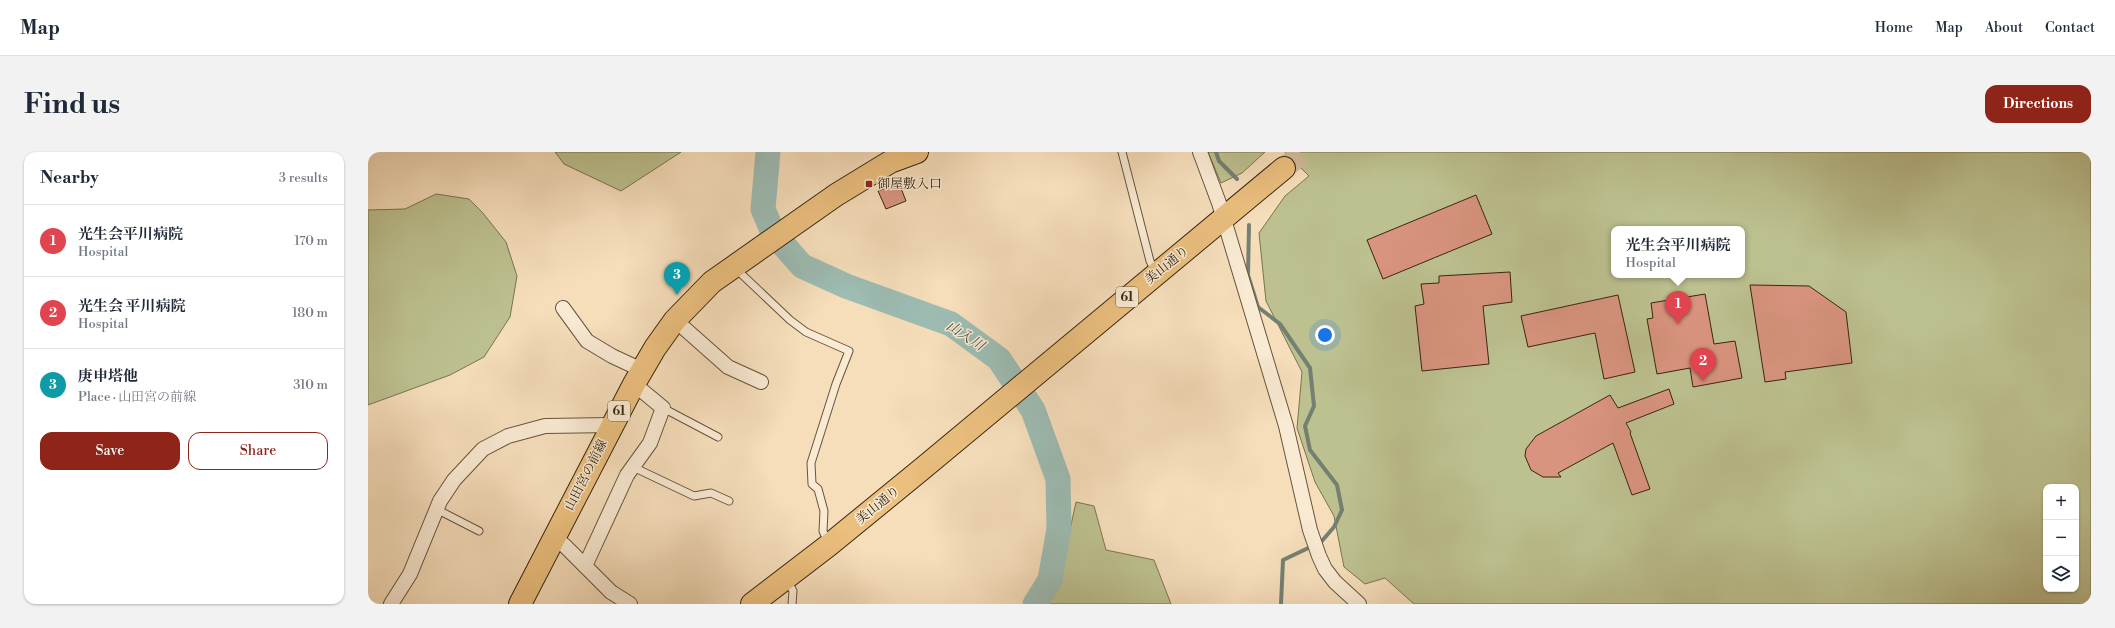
<!DOCTYPE html>
<html lang="en">
<head>
<meta charset="utf-8">
<style>
  :root { --surface:#fff; --page:#f2f2f3; --text:#1f2937; --muted:#747a83; --line:#e0e1e3; --accent:#8f2418 }
  body { margin:0; font-family:"Libre Bodoni","Noto Serif JP",serif; background:var(--page); color:var(--text) }
  .controls { position:absolute; right:12px; bottom:12px; display:grid; overflow:hidden; border-radius:8px; box-shadow:0 1px 3px #0004 }
  .controls button { width:36px; height:36px; display:grid; place-items:center; padding:0; border:0; border-bottom:1px solid var(--line); background:var(--surface); color:var(--text); font:20px sans-serif }
  .you { position:absolute; left:957px; top:183px; width:14px; height:14px; margin:-10px; border:3px solid #fff; border-radius:50%; background:#1a73e8; box-shadow:0 0 0 6px #1a73e833 }
  .badge { display:grid; place-items:center; width:26px; height:26px; border-radius:50%; background:var(--accent); color:#fff; font-size:13px; font-weight:700 }
  .pin { position:absolute; translate:-50% -33px; filter:drop-shadow(0 1px 2px #0008) }
  .pin::after { content:''; position:absolute; top:21px; width:14px; height:12px; background:inherit; clip-path:polygon(0 0,100% 0,50% 100%) }
  .popup { position:absolute; left:1243px; top:74px; width:134px; height:52px; box-sizing:border-box; display:grid; place-content:center; border-radius:8px; background:var(--surface); filter:drop-shadow(0 1px 3px #0005); font-size:13px; white-space:nowrap; color:var(--muted) }
  .popup b { font-size:15px; color:var(--text) }
  .popup::after { content:''; position:absolute; left:50%; top:100%; margin-left:-8px; border:8px solid transparent; border-top-color:var(--surface) }
  .list { margin:0; padding:0; list-style:none }
  h2 { display:flex; justify-content:space-between; align-items:center; height:52px; margin:0; padding:0 16px; font-size:17px }
  h2 small { font-size:13px; font-weight:400; color:var(--muted) }
  .list li { display:grid; grid-template-columns:26px 1fr auto; gap:12px; align-items:center; box-sizing:border-box; height:72px; padding:0 16px; border-top:1px solid var(--line) }
  .list b { display:block; font-size:15px; white-space:nowrap }
  .list p { margin:0; font-size:13px; white-space:nowrap; color:var(--muted) }
  .list em { font-size:13px; font-style:normal; color:var(--muted) }
  .actions { display:flex; gap:8px; padding:12px 16px }
  .actions a { flex:1; padding:9px 0; border:1px solid var(--accent); border-radius:12px; text-align:center; font-size:14px; color:var(--accent) }
  .actions .main { background:var(--accent); color:#fff }
  .icon { flex:none; width:22px; height:22px; fill:none; stroke:currentColor; stroke-width:2; stroke-linecap:round; stroke-linejoin:round }
  .map { position:relative; flex:none; width:1723px; height:452px; overflow:hidden; border-radius:12px }
  header { display:flex; align-items:center; gap:24px; box-sizing:border-box; height:56px; padding:0 20px; background:var(--surface); border-bottom:1px solid var(--line) }
  header strong { font-size:19px }
  nav { display:flex; gap:22px; margin-inline-start:auto; font-size:14px }
  .intro { display:flex; align-items:center; justify-content:space-between; box-sizing:border-box; height:96px; padding:0 24px }
  h1 { margin:0; font-size:28px }
  .button { padding:10px 18px; border-radius:12px; background:var(--accent); color:#fff; font-size:14px; font-weight:700 }
  main { display:flex; gap:24px; padding:0 24px }
  aside { flex:1; background:var(--surface); border-radius:12px; box-shadow:0 1px 3px #0004 }
  .map>svg:first-child { display:block }
</style>
</head>
<body>
<header>
<strong>Map</strong>
<nav><a>Home</a><a>Map</a><a>About</a><a>Contact</a></nav>
</header>
<div class="intro"><h1>Find us</h1><a class="button">Directions</a></div>
<main>
<aside>
<h2>Nearby<small>3 results</small></h2>
<ul class="list">
<li><span class="badge" style="background:#e0444e">1</span><div><b>光生会平川病院</b><p>Hospital</p></div><em>170 m</em></li>
<li><span class="badge" style="background:#e0444e">2</span><div><b>光生会 平川病院</b><p>Hospital</p></div><em>180 m</em></li>
<li><span class="badge" style="background:#0f9aa8">3</span><div><b>庚申塔他</b><p>Place · 山田宮の前線</p></div><em>310 m</em></li>
</ul>
<div class="actions"><a class="main">Save</a><a>Share</a></div>
</aside>
<div class="map">
<svg width="1723" height="452" viewBox="0 0 1723 452">
  <rect width="100%" height="100%" fill="#f6debb"/>
  <filter id="stains"><feTurbulence type="fractalNoise" baseFrequency=".005" numOctaves="4"/><feColorMatrix values="0 0 0 0 .2 0 0 0 0 .09 0 0 0 0 .02 0 0 0 .5 -.17"/></filter>
  <radialGradient id="worn" r=".72"><stop offset=".6" stop-color="#630" stop-opacity="0"/><stop offset="1" stop-color="#630" stop-opacity=".3"/></radialGradient>
  <!-- green -->
  <path fill="#bdc190" stroke="#7a7450" fill-rule="evenodd" d="M187 0H313L253 39 196 12Z
    M840 0H897L874 21 853 31Z
    M917 0H1723V452H1046L1017 426 997 432 976 415 966 364 947 330 929 276 934 220 898 149 891 81 917 44 941 24ZM1246 77H1374V123H1246ZM1678 335H1708V437H1678Z
    M68 42 101 47 114 60 138 90 149 124 142 165 116 205 82 223 0 253V58L37 57Z
    M708 350 726 354 738 398 786 408 803 452H677L689 438Z"/>
  <g fill="none" stroke-linecap="round" stroke-linejoin="round">
    <!-- stream -->
    <path stroke="#748072" stroke-width="4" d="M848 0 851 9 869 27
      M881 73 880 123 890 155 912 172 942 216 946 254 937 274 942 298 969 333 974 358 966 375 953 390 915 408 913 452"/>
    <!-- river -->
    <path stroke="#9dbcb3" stroke-width="25" d="M400 0 395 57 405 81 434 114 478 134 583 172 631 207 665 258 690 327 691 377 682 428 667 452"/>
  </g>
  <!-- building -->
  <path fill="#d9947f" stroke="#372611" d="M531 31 538 49 518 57 510 39Z
    M1108 43 1124 82 1015 127 999 88Z
    M1142 120 1144 150 1115 154 1121 212 1054 219 1047 154 1056 152 1053 132 1071 131V124Z
    M1382 133 1441 134 1478 160 1484 211 1417 220 1418 227 1397 230Z
    M1337 142 1346 192 1367 189 1374 226 1325 235 1322 216 1289 222 1279 167 1285 166 1283 151Z
    M1250 143 1267 220 1236 227 1227 181 1160 195 1153 164Z
    M1301 237 1306 252 1258 271 1263 280 1262 281 1282 337 1264 343 1245 291 1190 321 1193 325H1175L1163 318 1157 304 1158 297 1168 284 1242 243 1250 256Z"/>
  <g fill="none" stroke-linecap="round" stroke-linejoin="round">
    <!-- primary-tunnel -->
    <path stroke="#d0b999" stroke-width="22" stroke-dasharray="22 11" stroke-linecap="butt" d="M916 16 936 0"/>
    <defs>
      <path id="service" d="M754 0 782 109 787 119
        M367 116 422 168 438 180 481 199 468 232 443 311 444 332 450 337 456 359 455 379 460 391
        M295 256 350 285
        M265 315 326 344 343 341 361 349
        M68 357 111 379
        M419 428 425 439 424 452"/>
      <path id="minor" d="M832 0 851 51 918 274 942 378 951 404 957 417 967 430 991 452
        M195 156 219 189 244 204 274 218
        M307 168 360 215 393 230
        M185 386 196 393 243 440 262 452
        M217 414 259 323 282 291 295 256 266 232
        M23 452 42 422 72 349 86 328 115 297 140 284 177 274 244 273"/>
      <path id="primary" d="M152 452 266 232 287 196 307 168 344 130 468 43 522 10 549 0
        M384 452 461 393 554 317 916 16"/>
    </defs>
    <!-- service casing -->
    <use href="#service" stroke="#67543c" stroke-width="9"/>
    <!-- minor casing -->
    <use href="#minor" stroke="#67543c" stroke-width="16"/>
    <!-- primary casing -->
    <use href="#primary" stroke="#372611" stroke-width="24"/>
    <!-- service -->
    <use href="#service" stroke="#f9ead3" stroke-width="7"/>
    <!-- minor -->
    <use href="#minor" stroke="#f9ead3" stroke-width="14"/>
    <!-- primary -->
    <use href="#primary" stroke="#ebbf7e" stroke-width="22"/>
  </g>
  <!-- markers -->
  <rect fill="#8f2418" stroke="#f9ead3" stroke-width="1.5" x="497" y="28" width="8" height="8" rx="2"/>
  <g text-anchor="middle" dominant-baseline="central" stroke-width="3" stroke-linejoin="round" paint-order="stroke">
    <!-- shield labels -->
    <g fill="#f9ead3" stroke="#71614b" stroke-width="1">
      <rect x="748" y="135" width="22" height="20" rx="3"/>
      <rect x="240" y="249" width="22" height="20" rx="3"/>
    </g>
    <g font-size="12" font-weight="bold" fill="#372611">
      <text x="759" y="145">61</text>
      <text x="251" y="259">61</text>
    </g>
    <!-- poi labels -->
    <g font-size="13" fill="#372611" stroke="#f9ead3" text-anchor="start">
      <text x="509" y="32">御屋敷入口</text>
    </g>
    <!-- street labels -->
    <g font-size="13" fill="#372611" stroke="#f9ead3">
      <text transform="translate(799 113) rotate(-39)">美山通り</text>
      <text transform="translate(218 323) rotate(-63)">山田宮の前線</text>
      <text transform="translate(510 353) rotate(-39)">美山通り</text>
    </g>
    <!-- water labels -->
    <g font-size="14" font-style="italic" fill="#565342" stroke="#f9ead3">
      <text transform="translate(597 184) rotate(33)">山入川</text>
    </g>
  </g>
  <rect width="100%" height="100%" filter="url(#stains)"/>
  <rect width="100%" height="100%" fill="url(#worn)"/>
</svg>
<div class="controls">
<button>+</button>
<button>−</button>
<button><svg class="icon" aria-label="layers" viewBox="0 0 24 24"><path d="M12 4l9 5-9 5-9-5zM3 14l9 5 9-5"/></svg></button>
</div>
<div class="you"></div>
<div class="pin badge" style="left:1310px;top:172px;background:#e0444e">1</div>
<div class="popup"><b>光生会平川病院</b>Hospital</div>
<div class="pin badge" style="left:1335px;top:229px;background:#e0444e">2</div>
<div class="pin badge" style="left:309px;top:143px;background:#0f9aa8">3</div>
</div>
</main>
</body>
</html>
